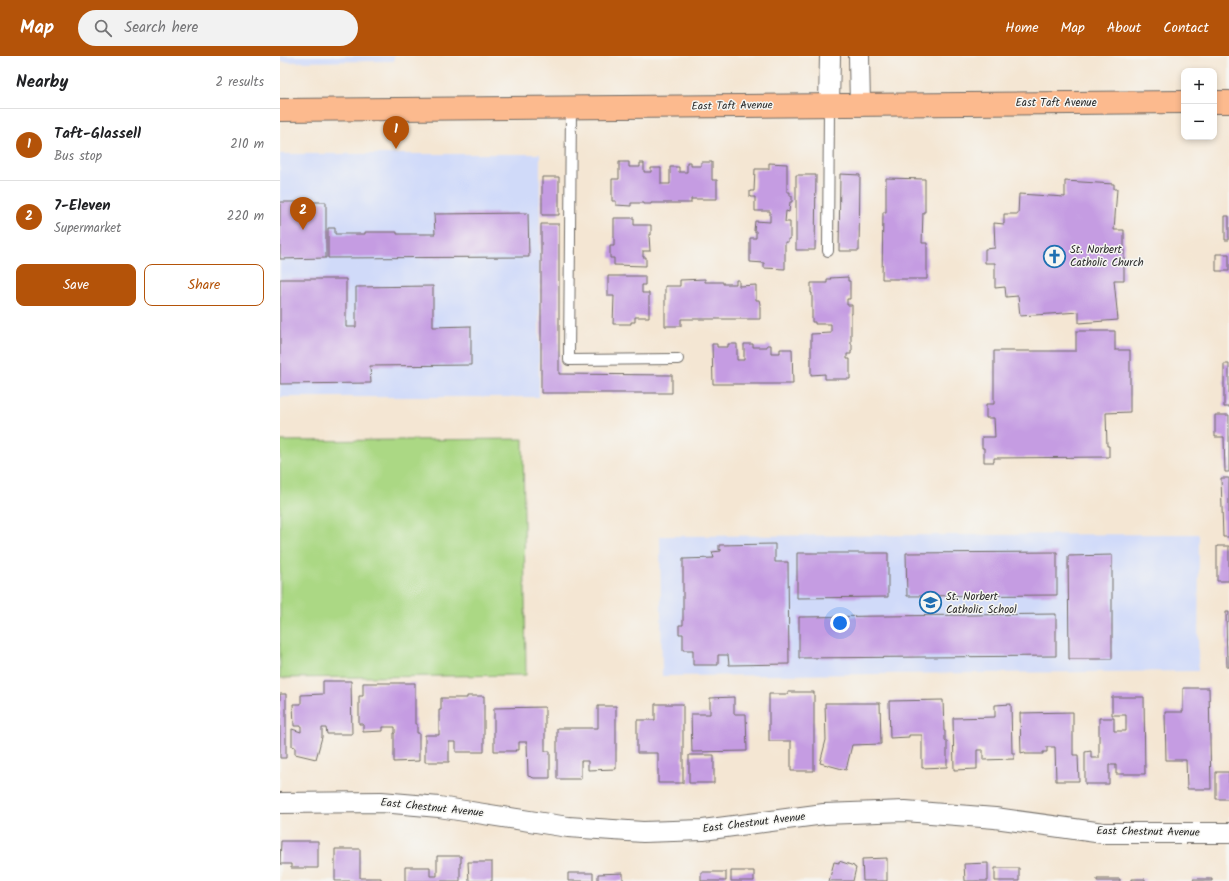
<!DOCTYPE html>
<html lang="en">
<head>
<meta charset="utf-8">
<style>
  :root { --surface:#fff; --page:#f2f2f2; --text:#202124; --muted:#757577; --line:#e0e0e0; --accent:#b45309 }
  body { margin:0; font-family:Kalam,sans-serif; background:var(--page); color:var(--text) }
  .controls { position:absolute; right:12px; top:12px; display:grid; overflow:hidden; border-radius:8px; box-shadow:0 2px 6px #0003 }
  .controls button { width:36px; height:36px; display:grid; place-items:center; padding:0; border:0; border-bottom:1px solid var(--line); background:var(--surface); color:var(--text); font:20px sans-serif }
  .you { position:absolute; left:560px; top:567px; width:14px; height:14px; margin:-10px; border:3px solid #fff; border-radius:50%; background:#1a73e8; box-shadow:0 0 0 6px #1a73e833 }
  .badge { display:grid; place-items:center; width:26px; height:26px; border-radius:50%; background:var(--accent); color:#fff; font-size:13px; font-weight:700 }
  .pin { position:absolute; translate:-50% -33px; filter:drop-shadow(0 1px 2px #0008) }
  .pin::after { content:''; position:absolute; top:21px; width:14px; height:12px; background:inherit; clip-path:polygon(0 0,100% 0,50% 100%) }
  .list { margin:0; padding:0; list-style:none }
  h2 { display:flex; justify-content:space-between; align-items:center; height:52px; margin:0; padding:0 16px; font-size:17px }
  h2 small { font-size:13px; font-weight:400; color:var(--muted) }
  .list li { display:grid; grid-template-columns:26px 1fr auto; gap:12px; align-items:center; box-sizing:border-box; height:72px; padding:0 16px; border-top:1px solid var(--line) }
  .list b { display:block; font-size:15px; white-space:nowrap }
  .list p { margin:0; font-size:13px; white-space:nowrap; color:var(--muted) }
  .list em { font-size:13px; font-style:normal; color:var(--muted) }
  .actions { display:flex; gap:8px; padding:12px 16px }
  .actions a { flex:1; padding:9px 0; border:1px solid var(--accent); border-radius:8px; text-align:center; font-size:14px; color:var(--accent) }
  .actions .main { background:var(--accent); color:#fff }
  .icon { flex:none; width:22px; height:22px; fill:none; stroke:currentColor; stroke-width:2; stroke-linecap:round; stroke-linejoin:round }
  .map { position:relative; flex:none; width:949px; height:825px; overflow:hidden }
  header { display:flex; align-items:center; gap:24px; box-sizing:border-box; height:56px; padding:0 20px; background:var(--accent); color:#fff }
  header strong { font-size:19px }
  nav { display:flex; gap:22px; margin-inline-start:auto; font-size:14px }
  .search { width:280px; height:36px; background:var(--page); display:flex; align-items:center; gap:10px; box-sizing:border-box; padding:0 14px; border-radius:22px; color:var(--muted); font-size:15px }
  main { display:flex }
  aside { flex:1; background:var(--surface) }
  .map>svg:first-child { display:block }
</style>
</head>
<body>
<header>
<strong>Map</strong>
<div class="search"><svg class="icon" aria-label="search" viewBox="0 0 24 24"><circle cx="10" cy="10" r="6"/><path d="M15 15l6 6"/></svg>Search here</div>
<nav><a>Home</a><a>Map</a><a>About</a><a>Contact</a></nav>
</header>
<main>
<aside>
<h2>Nearby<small>2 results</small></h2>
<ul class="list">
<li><span class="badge">1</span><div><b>Taft-Glassell</b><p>Bus stop</p></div><em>210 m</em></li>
<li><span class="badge">2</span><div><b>7-Eleven</b><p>Supermarket</p></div><em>220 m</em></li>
</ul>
<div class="actions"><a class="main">Save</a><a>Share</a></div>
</aside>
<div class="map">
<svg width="949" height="825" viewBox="0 0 949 825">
  <rect width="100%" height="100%" fill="#f6f6f2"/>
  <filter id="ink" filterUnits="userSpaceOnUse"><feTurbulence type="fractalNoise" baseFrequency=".025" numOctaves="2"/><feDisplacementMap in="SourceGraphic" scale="8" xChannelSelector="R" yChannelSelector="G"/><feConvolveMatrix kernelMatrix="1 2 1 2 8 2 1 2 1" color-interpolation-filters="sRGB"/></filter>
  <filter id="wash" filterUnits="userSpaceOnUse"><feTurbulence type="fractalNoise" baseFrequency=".012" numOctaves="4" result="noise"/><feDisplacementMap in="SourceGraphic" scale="16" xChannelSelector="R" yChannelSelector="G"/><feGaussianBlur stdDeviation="0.9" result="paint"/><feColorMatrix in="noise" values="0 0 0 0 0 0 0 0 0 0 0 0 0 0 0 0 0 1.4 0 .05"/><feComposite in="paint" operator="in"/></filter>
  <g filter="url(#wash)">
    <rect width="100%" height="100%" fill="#f4e6d3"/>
    <!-- built -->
    <path fill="#d0daf9" d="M0 0H114V5L0 6Z
      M0 98H260L259 341H0Z
      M919 478 918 615 382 620 380 480Z"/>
    <!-- green -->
    <path fill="#abd884" stroke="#6b8258" d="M243 383 246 619 0 622V385Z"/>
    <g id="blocks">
      <!-- building -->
      <path fill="#c59ce2" d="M339 106H349V111H360V107H364V116H371V112H381V128H390V111H399V116H407V106H411V110H421V106H432V124H437V143H411V147H371V148H364V147H351V150L336 149V145H332V123H339Z
        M489 107 507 108V136H510V140H512V146H510L509 156 506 155 505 166H510V183H508V186H505V213L484 212V207L470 206V182H476V175H474L475 165 490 166V155H475V141H470V135H474L475 113H489Z
        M560 118 580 119 579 195H559Z
        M516 119H536L535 194H516Z
        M262 121H279V159H262Z
        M606 122 645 123V156H643L642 187H647V223H602L603 156H606Z
        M785 125 834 128V133H837L834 174H844V224H834L838 264 799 267V256L740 260 738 240 726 241 725 231 715 232V207H705V193L715 192 714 167 724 168V158H738L739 138 785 141Z
        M0 146H46V202L0 203Z
        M248 157 249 201 48 202V172H55V178H85V176H117V178H155L154 158Z
        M945 160H949V184H945Z
        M334 162H354V169H371V179H369L370 195H363V201H366V210L334 209V202H330V190H334Z
        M261 168H279V318L392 319V337H261Z
        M936 198H949V215H936Z
        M328 220H365V229H362V237H369V261H355V266H351V268H333L334 240H328Z
        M568 221V225H570V243H567V249H572V258H571V288H572V295H571V298H567V303H570V323H545V318L531 319V278L551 277V268H535V266H532V237H531V227H547V223H551L550 222Z
        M0 223H66V271H76V231L153 230V271L191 270V309L90 310 91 327 0 328Z
        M425 223V226H443V228H456V224H459V230L476 229V244H479L480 248V263H401V270H385V230H400V224Z
        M796 275H835V294H850V356L826 357 827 390H829V401L714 402V406H704V392H702V381H715L714 362H706V348H714V295H796Z
        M432 288H437V291H448V288H457V304H464V288H473V291H487V289H491V297H500V293H512L513 328H433Z
        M944 308H949V351H944Z
        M935 359H949V416H945L944 381H935Z
        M941 422H949V481H943Z
        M495 488V506H508L509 608 449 609 448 599H438V609H413V594H403V578H399V569H403V503L434 502 432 496 441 495V493L439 494V489Z
        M937 490H949V525H937Z
        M777 496V539L627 540 626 497Z
        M517 497H608V541L517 542Z
        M832 499V603H789L788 500Z
        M946 556H949V611H947Z
        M776 558V600L519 602V561Z
        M43 625H71L72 678H47L46 672H42V681L36 703 15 698V691L12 690V673L21 676V670H14L13 648H21V639L43 638Z
        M83 627H135V668H137V677H139V705L114 706V677H115V671H103V675L83 676V668H79V640H83Z
        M903 632H929L931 733H907L906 704H886L885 656H903Z
        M508 636H534V715H511V685H489V638H508Z
        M0 638H6V702H0Z
        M187 640H204V696H176V686H169V706H145V679H159V654H161V642H187Z
        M454 641V658H466L467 695 412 696 411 658H430V642Z
        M832 641H864L865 718H836V709H829V728H805V696L811 695V702H819V662H834V675H846V659H832Z
        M663 644 664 675H665V685H667V711L642 712V679H629V681L610 682 609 645Z
        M545 647H600L601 688 572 689 566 714 540 707 546 684Z
        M375 648H403V727H378V697H357V664H375Z
        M731 648 732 697H734V703L703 704V694H697V713L674 714 673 662 715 661V649Z
        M318 650H336V713L308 714V705H301V723H277V672H318Z
        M265 651V695H270V722H254L248 720 247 686H239V694H235L236 695H214V652Z
        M793 656V699H798L799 725H776L775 691H767V696H763V698H745V696L741 697 740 657Z
        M409 699H434V727H409Z
        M936 716H949V743H936Z
        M1 785H38V812H11V808H0Z
        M55 793H80V822H101V825H55Z
        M157 800H181V807H180V825H125V811H150V820H157Z
        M607 802V825H583L582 803Z
        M559 805 574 810V811L576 812 573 825H549L554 806 559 807Z
        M188 806H212V825H189Z
        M708 807V825H685L684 808Z
        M715 812H739V825H715Z
        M451 815H474V825H451Z
        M421 816H446V825H421Z
        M288 817H313V825H288Z
        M343 817V825H318V818Z
        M817 823H840V825H817Z
        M852 823H865V825H852Z
        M913 823H932V825H913Z"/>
    </g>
  </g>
  <g filter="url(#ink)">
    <use href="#blocks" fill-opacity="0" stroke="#716c66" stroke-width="1"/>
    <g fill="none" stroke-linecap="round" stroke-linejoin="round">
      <defs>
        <path id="service" d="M291 51 289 304 398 303
          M548 195 549 49"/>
        <path id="minor" d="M579 0 580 49
          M549 49 550 0
          M0 747 101 746 159 751 288 771 363 776 423 774 544 758 625 755 715 762 823 777H949"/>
        <path id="primary" d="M934 46H949
          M0 54 904 46"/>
      </defs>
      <!-- service casing -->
      <use href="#service" stroke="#716c66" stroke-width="12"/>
      <!-- minor casing -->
      <use href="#minor" stroke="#716c66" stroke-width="22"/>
      <!-- primary casing -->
      <use href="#primary" stroke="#716c66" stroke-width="24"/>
      <!-- service -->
      <use href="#service" stroke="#fff" stroke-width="10"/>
      <!-- minor -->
      <use href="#minor" stroke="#fff" stroke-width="20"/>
      <!-- primary -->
      <use href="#primary" stroke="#fcba8e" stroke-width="22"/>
    </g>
  </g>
  <!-- icons -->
  <defs>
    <symbol id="church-ring" viewBox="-11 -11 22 22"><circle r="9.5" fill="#f6f6f2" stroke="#1f6fb2" stroke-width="1.5"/><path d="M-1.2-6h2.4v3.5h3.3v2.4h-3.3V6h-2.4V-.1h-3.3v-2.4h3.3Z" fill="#1f6fb2"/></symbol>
    <symbol id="school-ring" viewBox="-11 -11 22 22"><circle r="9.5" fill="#f6f6f2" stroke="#1f6fb2" stroke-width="1.5"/><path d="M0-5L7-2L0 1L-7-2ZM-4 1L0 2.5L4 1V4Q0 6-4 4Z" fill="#1f6fb2"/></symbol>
  </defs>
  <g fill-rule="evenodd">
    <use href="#church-ring" x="762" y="188" width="25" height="25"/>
    <use href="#school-ring" x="638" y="534" width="25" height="25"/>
  </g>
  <g text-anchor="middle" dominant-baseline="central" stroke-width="3" stroke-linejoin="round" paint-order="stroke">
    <!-- street labels -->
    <g font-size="11" fill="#2b2b2b" stroke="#f6f6f2">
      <text x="776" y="47">East Taft Avenue</text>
      <text transform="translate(452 50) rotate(-1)">East Taft Avenue</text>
      <text transform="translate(152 752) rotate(6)">East Chestnut Avenue</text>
      <text transform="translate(474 767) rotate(-7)">East Chestnut Avenue</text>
      <text transform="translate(868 776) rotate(1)">East Chestnut Avenue</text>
    </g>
    <!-- poi labels -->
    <g font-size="11" fill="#2b2b2b" stroke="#f6f6f2" text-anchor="start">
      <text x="790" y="194">St. Norbert<tspan x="790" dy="13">Catholic Church</tspan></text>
      <text x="666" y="541">St. Norbert<tspan x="666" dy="13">Catholic School</tspan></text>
    </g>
  </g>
</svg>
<div class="controls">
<button>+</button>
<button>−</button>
</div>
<div class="you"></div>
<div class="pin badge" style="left:116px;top:93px">1</div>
<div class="pin badge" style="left:23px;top:174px">2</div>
</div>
</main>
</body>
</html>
